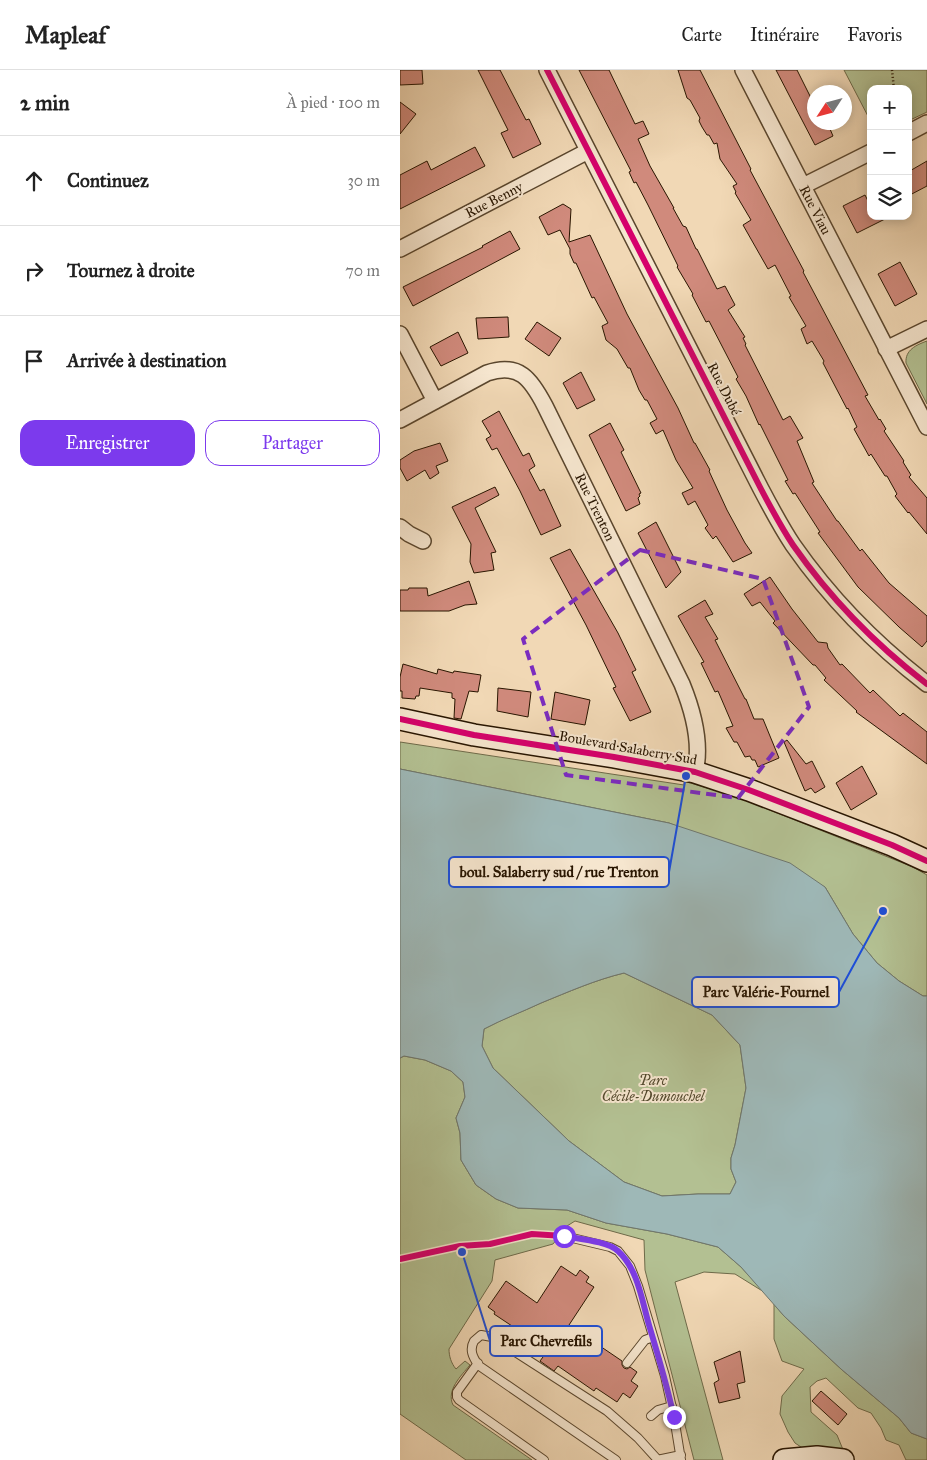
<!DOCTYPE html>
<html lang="fr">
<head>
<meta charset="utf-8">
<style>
  :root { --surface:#fff; --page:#f6f6f6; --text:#222; --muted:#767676; --line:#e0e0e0; --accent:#7c3aed }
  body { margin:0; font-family:"IM FELL Great Primer",serif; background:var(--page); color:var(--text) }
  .controls { position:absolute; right:15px; top:15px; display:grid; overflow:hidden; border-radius:10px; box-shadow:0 2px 12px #0003 }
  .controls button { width:45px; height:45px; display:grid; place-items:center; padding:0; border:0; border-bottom:1px solid var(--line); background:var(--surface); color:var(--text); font:25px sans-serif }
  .compass { position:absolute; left:407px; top:15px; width:45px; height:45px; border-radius:50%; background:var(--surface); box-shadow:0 2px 12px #0003; rotate:234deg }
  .stop { position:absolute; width:15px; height:15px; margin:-11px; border:4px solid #7c3aed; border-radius:50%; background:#fff }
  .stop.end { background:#7c3aed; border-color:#fff; box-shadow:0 1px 5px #0008 }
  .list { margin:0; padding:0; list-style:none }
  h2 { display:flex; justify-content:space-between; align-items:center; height:65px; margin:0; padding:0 20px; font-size:21px }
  h2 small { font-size:16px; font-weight:400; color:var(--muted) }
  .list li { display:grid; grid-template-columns:32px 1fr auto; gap:15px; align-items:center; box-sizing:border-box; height:90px; padding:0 20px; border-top:1px solid var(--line) }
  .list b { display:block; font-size:19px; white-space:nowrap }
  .list em { font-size:16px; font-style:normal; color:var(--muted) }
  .actions { display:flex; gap:10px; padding:15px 20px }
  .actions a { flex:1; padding:11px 0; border:1px solid var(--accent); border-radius:15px; text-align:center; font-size:18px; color:var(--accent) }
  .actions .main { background:var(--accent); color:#fff }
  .icon { flex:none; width:28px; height:28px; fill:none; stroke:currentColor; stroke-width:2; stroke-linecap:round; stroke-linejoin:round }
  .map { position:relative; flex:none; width:527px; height:1390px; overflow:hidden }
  header { display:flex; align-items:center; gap:30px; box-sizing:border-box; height:70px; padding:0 25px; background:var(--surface); border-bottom:1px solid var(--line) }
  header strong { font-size:24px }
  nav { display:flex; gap:28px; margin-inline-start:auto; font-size:18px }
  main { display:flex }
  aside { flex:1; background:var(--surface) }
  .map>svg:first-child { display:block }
</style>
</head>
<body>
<header>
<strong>Mapleaf</strong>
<nav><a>Carte</a><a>Itinéraire</a><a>Favoris</a></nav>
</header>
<main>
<aside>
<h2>2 min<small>À pied · 100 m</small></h2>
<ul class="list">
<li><svg class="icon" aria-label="ahead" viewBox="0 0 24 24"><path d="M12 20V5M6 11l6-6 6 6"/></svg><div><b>Continuez</b></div><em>30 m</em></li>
<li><svg class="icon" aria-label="right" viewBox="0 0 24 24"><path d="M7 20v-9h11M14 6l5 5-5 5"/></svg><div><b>Tournez à droite</b></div><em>70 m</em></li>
<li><svg class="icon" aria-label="arrive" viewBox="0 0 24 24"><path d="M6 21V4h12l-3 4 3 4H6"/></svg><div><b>Arrivée à destination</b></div></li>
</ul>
<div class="actions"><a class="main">Enregistrer</a><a>Partager</a></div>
</aside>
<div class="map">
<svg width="527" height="1390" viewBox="0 0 527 1390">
  <rect width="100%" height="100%" fill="#f1d8b5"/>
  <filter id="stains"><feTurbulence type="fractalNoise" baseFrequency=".004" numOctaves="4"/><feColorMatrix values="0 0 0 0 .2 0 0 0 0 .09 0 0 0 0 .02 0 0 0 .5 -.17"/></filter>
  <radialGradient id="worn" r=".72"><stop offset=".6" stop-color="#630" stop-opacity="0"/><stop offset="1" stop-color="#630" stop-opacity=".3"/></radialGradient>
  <!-- green -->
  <path fill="#b3c092" stroke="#6e6a49" d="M444 0H527V42L508 51V19H471V52Z
    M527 271V334L506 293C505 280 516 275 527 271Z
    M0 672 284 715V711L337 727 513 797 527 805V926H523L499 911 477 893 453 864 425 817 269 753 0 699Z
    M224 903 312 945 340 975 346 1018 335 1075 331 1088V1099L336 1112 330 1124H298L262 1126 224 1112 169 1071 93 998 82 976 84 959C102 949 122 942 141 933 168 922 195 910 224 903Z
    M4 986 25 990 51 1001 63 1012 65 1027 56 1048 60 1063 61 1090 76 1115 96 1129 118 1138 167 1140 206 1153 267 1164 318 1177 341 1197 364 1222 335 1204 304 1202 275 1212 323 1390H294L245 1200 244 1170 175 1151 159 1161 157 1169 153 1174 95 1190 92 1211 49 1279C49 1286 51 1293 56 1299L65 1291 70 1295C61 1306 46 1320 53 1335L132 1390H66L0 1344V988Z
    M374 1234 384 1246 441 1299 499 1348 511 1363 527 1369V1390H506L499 1375 486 1370 481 1358 471 1343 458 1338 426 1308 417 1311 410 1317 411 1342 437 1365 444 1382 407 1381 395 1373 388 1362 380 1344 382 1326 404 1299 382 1291 374 1269Z"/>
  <!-- water -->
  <path fill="#9eb8b7" stroke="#6f776e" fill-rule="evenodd" d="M0 699 269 753 390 793 425 817 453 864 477 893 499 911 523 926H527V1369L511 1363 499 1348 441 1299 384 1246 341 1197 318 1177 267 1164 206 1153 167 1140 118 1138 96 1129 76 1115 61 1090 60 1063 56 1048 65 1027 63 1012 51 1001 25 990 4 986 0 988ZM224 903 312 945 340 975 346 1018 335 1075 331 1088V1099L336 1112 330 1124H298L262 1126 224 1112 169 1071 93 998 82 976 84 959C103 949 122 942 141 933 168 922 195 910 224 903Z"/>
  <!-- building -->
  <path fill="#d08a7c" stroke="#281500" d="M0 0H22L23 14 0 15Z
    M78 0H100L126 50 129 49 141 74 113 88 101 63 108 60Z
    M179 0H209L235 54 243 51 249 64 238 69 250 96 274 138H273L283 156 286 157 296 179H297L317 219 325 216 335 235 328 240 345 267 343 268 346 274 345 275 383 350 390 346 403 368 397 371 414 412 412 413 437 451H438L460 481 462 479 489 513 527 546V571L522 577 499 557 458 517 418 463 420 462 395 423 393 424 385 411 388 410 360 354 359 355 346 326 336 309 338 307 309 251 306 252 292 225 293 224 277 197 278 196 248 135 236 112 234 113 229 102 231 101Z
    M278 0H300L351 99 350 100 404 201 403 202 468 325 465 326 479 350 480 349 486 359 484 361 504 391 503 392 511 405 509 407 527 428V464L509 442 508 443 495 426 497 424 487 406H485L471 384 469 386 454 359 457 357 448 338 447 339 423 293 424 291 412 271 407 274 401 259 406 256 389 227 391 226 375 195 368 199 343 155 351 150 335 123 336 122 333 116 337 114 320 89 317 73 314 74 309 65H307L302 57 299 51 300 48 290 30 287 28Z
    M376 0H397L414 34V52H427L433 66 415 75Z
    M0 32 16 44 0 64Z
    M75 77 85 96 0 139V105L27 91 31 100Z
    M527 91V116L508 126V102Z
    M465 125 471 137V146H491L457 163 443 136Z
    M163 134 171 139 169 172 190 165 227 244 278 338 294 373H295L310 400 309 401 327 440 345 473 352 483 333 492 316 466 313 469 305 458 308 455 295 431 288 435 282 423 293 418 276 390 263 360 256 364 250 353 257 349 247 330H245L239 320 230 298H228L217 279 206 270 202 256 208 253 194 227 192 228 176 193H174L170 184V179L160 160 148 165 139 147Z
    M110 161 120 179 13 236 3 217 83 177 82 176Z
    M500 192 517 224 495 236 478 204Z
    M108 247 109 267 78 269 76 248Z
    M137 252 161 268 149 286 125 269Z
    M58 262 68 283 41 296 30 277Z
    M181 302 195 330 177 339 163 313Z
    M99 341 123 386 129 383 135 396 129 400 140 421 144 419 161 456 141 465 120 421 97 378 92 380 86 369 91 366 82 351Z
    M210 353 224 380 221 382 241 423 239 424 240 426 238 428 240 434 226 441 189 365Z
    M40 373 48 391 36 396 39 403 30 409 25 400 7 411 0 398V390L14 381Z
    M95 417 99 425 75 438 96 482 91 483 94 500 74 503 70 492 71 474 52 437Z
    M256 452 281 502 266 518 238 463Z
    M170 479 218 563 236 600 232 602 251 642 230 651 213 618 216 617 186 555 150 488Z
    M370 507 392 539 418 572 427 573 428 578 440 595 442 594 470 623 473 620 500 646 503 643 527 662V694L456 642 457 641 424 610 426 608 415 595H413L373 553 375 551 360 532 352 536 344 524Z
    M69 511 77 534 65 535 49 541H0V520H8L9 518H27L28 526Z
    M305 530 313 544 305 547 318 569 315 570 345 629H346L354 649H363L379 688 358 697 355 690H352L350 686 345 687 337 672H334L326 658 333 656 318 621 315 622 301 593 304 592 278 546Z
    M3 594 37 604 38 599 53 603 54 601 81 605 78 622 69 621 61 649 54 648 55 629 52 628V623L20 618 19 626H16L15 629 2 628V621H0V607Z
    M98 618 131 622 128 647 97 641Z
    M155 622 190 630 185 655 151 649Z
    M387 670 406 694 412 691 425 717 415 723 411 718 405 721 384 672Z
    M462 696 477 724 451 740 436 713Z
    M161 1196 176 1206 180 1200 189 1207 186 1212 194 1217 169 1255 222 1291V1295L224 1298 227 1299 230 1297 237 1302 231 1311 238 1316 230 1328 223 1323 217 1332 196 1318 194 1321 158 1296 154 1301 140 1291 143 1287 119 1271 124 1264 94 1244 95 1242 88 1237 106 1211 137 1233Z
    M340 1281 345 1312 337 1314 340 1328 319 1333 314 1313 319 1310 314 1292Z
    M421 1321 447 1344 438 1355 412 1331Z"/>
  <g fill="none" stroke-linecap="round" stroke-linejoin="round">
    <defs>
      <path id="lane" d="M164 1166 210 1177 218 1181 230 1196 238 1216 265 1306 274 1347 281 1390
        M78 1293 57 1322V1327L59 1330 144 1390
        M227 1293 245 1270 253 1267
        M251 1346 258 1340 272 1336
        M216 1390 78 1295C73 1287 69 1280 74 1271L81 1265 92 1267 207 1341 238 1368 258 1390
        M257 1390 281 1385"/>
      <path id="street" d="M147 0 361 419C371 438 381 457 393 475 430 528 476 575 527 614
        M343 0 527 357
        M508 63 527 53
        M403 116 471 82
        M0 179 188 81
        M0 264 35 331
        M486 279 527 259
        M0 350 87 303C119 292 131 309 145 336L282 614C293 641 302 673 295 702
        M0 457 9 464 23 471"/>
      <path id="secondary" d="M0 649 74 665 214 687 295 702 349 720 492 775 527 791
        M384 1390 417 1387 443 1390"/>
    </defs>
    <!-- lane casing -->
    <use href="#lane" stroke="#5a462d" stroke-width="10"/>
    <!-- street casing -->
    <use href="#street" stroke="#5a462d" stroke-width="18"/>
    <!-- secondary casing -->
    <use href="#secondary" stroke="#281500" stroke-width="24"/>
    <!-- path -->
    <path stroke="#281500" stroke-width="2.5" stroke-dasharray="1 2.5" stroke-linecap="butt" d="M492 0 494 19"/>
    <!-- lane -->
    <use href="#lane" stroke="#f6e6cf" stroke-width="8"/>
    <!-- street -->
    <use href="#street" stroke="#f6e6cf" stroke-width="15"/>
    <!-- secondary -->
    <use href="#secondary" stroke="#f6e6cf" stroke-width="21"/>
    <defs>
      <path id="cycleway" d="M147 0 361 419C371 438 381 457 393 475 430 528 476 575 527 614
        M0 649 74 665 214 687 295 702 349 720 492 775 527 791
        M0 1189 60 1176 90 1174 132 1164 164 1166"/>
    </defs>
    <!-- cycleway casing -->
    <use href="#cycleway" stroke="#f6e6cf" stroke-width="9"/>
    <!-- cycleway -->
    <use href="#cycleway" stroke="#d6006c" stroke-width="6"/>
  </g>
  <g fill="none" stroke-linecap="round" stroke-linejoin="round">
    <!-- route -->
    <path stroke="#7c3aed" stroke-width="6" d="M164 1166C179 1169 207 1171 218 1181 238 1199 242 1231 249 1255 258 1285 267 1316 274 1347"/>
  </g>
  <!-- marked area -->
  <path fill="none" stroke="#7b2cbf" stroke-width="4" stroke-dasharray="10 6" stroke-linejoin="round" d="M240 480 363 509 409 637 338 728 166 705 123 569Z"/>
  <g text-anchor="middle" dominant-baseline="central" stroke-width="4" stroke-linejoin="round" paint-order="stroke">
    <!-- street labels -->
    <g font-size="14" fill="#281500" stroke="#f6e6cf">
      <text transform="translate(94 130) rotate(-27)">Rue Benny</text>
      <text transform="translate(415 140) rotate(63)">Rue Viau</text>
      <text transform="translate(324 319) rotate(63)">Rue Dubé</text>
      <text transform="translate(195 437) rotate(64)">Rue Trenton</text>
      <text transform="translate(228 678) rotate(10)">Boulevard Salaberry Sud</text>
    </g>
    <!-- park labels -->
    <g font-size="14" font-style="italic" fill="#52482c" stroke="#f6e6cf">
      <text x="253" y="1010">Parc<tspan x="253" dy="16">Cécile-Dumouchel</tspan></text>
    </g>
  </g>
  <!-- callouts -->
  <path fill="none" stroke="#1d4ed8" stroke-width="2" d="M286 706L269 802M483 841L439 922M62 1182L90 1271"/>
  <g fill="#1d4ed8" stroke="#f6e6cf" stroke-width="2">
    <circle cx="286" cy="706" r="5"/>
    <circle cx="483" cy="841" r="5"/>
    <circle cx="62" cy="1182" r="5"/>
  </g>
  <g fill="#f6e6cf" stroke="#1d4ed8" stroke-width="2">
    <rect x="49" y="787" width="220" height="30" rx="5"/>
    <rect x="292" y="907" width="147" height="30" rx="5"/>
    <rect x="90" y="1256" width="112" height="30" rx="5"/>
  </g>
  <g font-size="15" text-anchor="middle" font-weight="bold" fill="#281500">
    <text x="159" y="807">boul. Salaberry sud / rue Trenton</text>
    <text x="366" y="927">Parc Valérie-Fournel</text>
    <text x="146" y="1276">Parc Chevrefils</text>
  </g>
  <rect width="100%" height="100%" filter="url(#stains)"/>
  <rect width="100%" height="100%" fill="url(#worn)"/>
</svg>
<div class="controls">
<button>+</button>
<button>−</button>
<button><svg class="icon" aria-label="layers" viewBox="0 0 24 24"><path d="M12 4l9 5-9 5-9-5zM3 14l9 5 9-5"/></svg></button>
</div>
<svg class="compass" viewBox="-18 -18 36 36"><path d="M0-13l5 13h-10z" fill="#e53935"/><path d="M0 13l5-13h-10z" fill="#767676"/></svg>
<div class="stop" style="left:164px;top:1166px"></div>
<div class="stop end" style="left:274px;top:1347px"></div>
</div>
</main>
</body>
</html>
